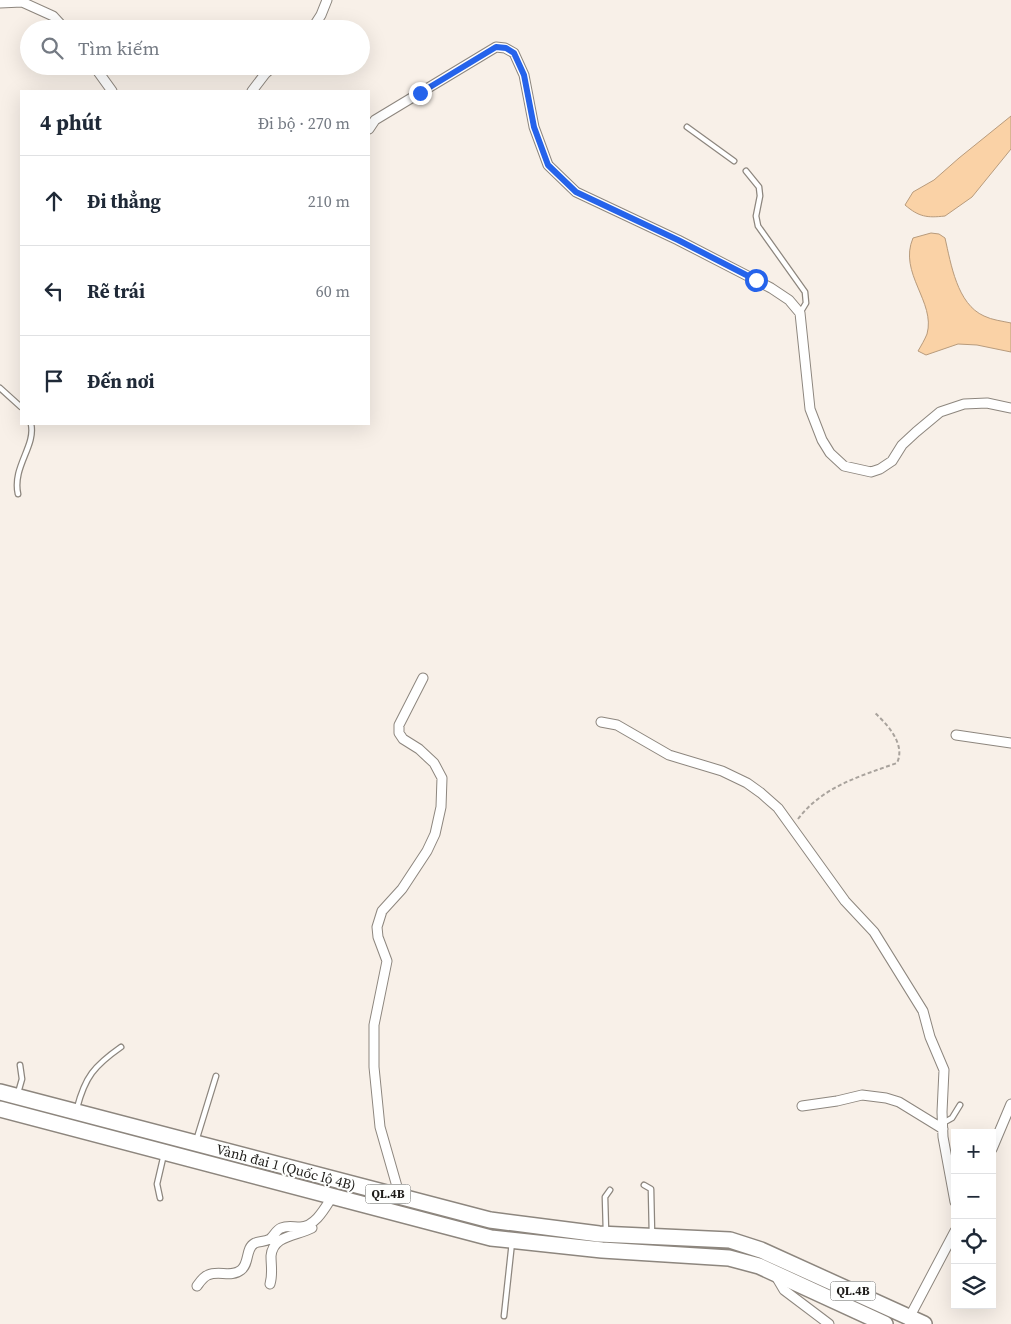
<!DOCTYPE html>
<html lang="vi">
<head>
<meta charset="utf-8">
<style>
  :root { --surface:#fff; --page:#f2f2f3; --text:#1f2937; --muted:#747a83; --line:#e0e1e3 }
  body { margin:0; font-family:"Source Serif 4",serif; background:var(--page); color:var(--text) }
  .controls { position:absolute; right:15px; bottom:15px; display:grid; overflow:hidden; border-radius:0px; box-shadow:0 5px 20px #0002 }
  .controls button { width:45px; height:45px; display:grid; place-items:center; padding:0; border:0; border-bottom:1px solid var(--line); background:var(--surface); color:var(--text); font:25px sans-serif }
  .stop { position:absolute; width:15px; height:15px; margin:-11px; border:4px solid #2563eb; border-radius:50%; background:#fff }
  .stop.end { background:#2563eb; border-color:#fff; box-shadow:0 1px 5px #0008 }
  .list { margin:0; padding:0; list-style:none }
  h2 { display:flex; justify-content:space-between; align-items:center; height:65px; margin:0; padding:0 20px; font-size:21px }
  h2 small { font-size:16px; font-weight:400; color:var(--muted) }
  .list li { display:grid; grid-template-columns:32px 1fr auto; gap:15px; align-items:center; box-sizing:border-box; height:90px; padding:0 20px; border-top:1px solid var(--line) }
  .list b { display:block; font-size:19px; white-space:nowrap }
  .list em { font-size:16px; font-style:normal; color:var(--muted) }
  .icon { flex:none; width:28px; height:28px; fill:none; stroke:currentColor; stroke-width:2; stroke-linecap:round; stroke-linejoin:round }
  .map { position:relative; flex:none; width:1011px; height:1324px; overflow:hidden }
  .search { position:absolute; background:var(--surface); box-shadow:0 5px 20px #0002; left:20px; top:20px; width:350px; height:55px; display:flex; align-items:center; gap:12px; box-sizing:border-box; padding:0 18px; border-radius:28px; color:var(--muted); font-size:19px }
  .panel { position:absolute; background:var(--surface); box-shadow:0 5px 20px #0002; left:20px; top:90px; width:350px; height:335px; border-radius:0px }
  .map>svg:first-child { display:block }
</style>
</head>
<body>
<div class="map">
<svg width="1011" height="1324" viewBox="0 0 1011 1324">
  <rect width="100%" height="100%" fill="#f8f0e8"/>
  <!-- water -->
  <path fill="#fad2a6" stroke="#b89b7c" d="M1011 116V149L972 197 945 216C927 218 919 217 905 205L913 192 934 180 959 158Z
    M931 233 939 234 945 238C951 264 957 304 984 316 992 320 1002 321 1011 323V352L977 345 958 344 926 355 918 351C921 346 925 339 927 334 936 302 898 273 913 238Z"/>
  <g fill="none" stroke-linecap="round" stroke-linejoin="round">
    <defs>
      <path id="service" d="M687 127 734 161
        M746 171 759 187 760 196 756 216 758 226 805 292 806 303 800 313
        M0 388 21 407
        M18 494C12 467 36 446 31 424
        M18 1093 22 1079 20 1065
        M77 1108C85 1077 94 1066 121 1047
        M943 1123 952 1118 960 1105
        M196 1141 216 1076
        M644 1185 651 1189 652 1235
        M160 1198 157 1184 164 1154
        M606 1232 605 1197 610 1190
        M504 1316 512 1242"/>
      <path id="minor" d="M0 3 22 2 53 16 65 29
        M312 29 321 15 327 0
        M94 66 112 91
        M252 91 265 74 274 66
        M369 129 375 120 496 47 505 48 514 53 524 75 534 127 548 165 576 192 678 240 771 288 789 300 800 313 810 409 822 440 830 453 844 466 871 472 880 469 892 461 902 445 916 432 940 412 964 404 987 403 1011 408
        M601 722 617 725 669 755 722 771 747 783 761 793 778 808 845 901 874 932 923 1011 930 1037 944 1070 942 1112 943 1137 955 1202
        M956 735 1011 743
        M802 1106 837 1101 862 1095 886 1098 899 1102 943 1129
        M992 1149 1011 1104
        M400 1197 380 1127 374 1067V1025L387 961 378 937 377 927 382 911 402 889 427 851 435 834 441 807 442 778 434 763 419 749 403 739 399 733V725L423 678
        M774 1273 784 1290 829 1324
        M270 1284C273 1274 271 1266 271 1256 273 1235 297 1236 312 1228
        M197 1286C200 1282 203 1277 208 1275 219 1270 231 1278 241 1270 250 1263 245 1248 255 1243 260 1241 265 1242 270 1239 274 1236 276 1230 281 1228 288 1225 293 1227 300 1227 315 1227 325 1208 332 1197
        M908 1320 955 1231"/>
      <path id="trunk" d="M0 1092 490 1220 599 1234 730 1240 761 1250 924 1324
        M0 1109 491 1238 602 1250 729 1258 759 1266 885 1324"/>
    </defs>
    <!-- service casing -->
    <use href="#service" stroke="#8d867e" stroke-width="7"/>
    <!-- minor casing -->
    <use href="#minor" stroke="#8d867e" stroke-width="11"/>
    <!-- trunk casing -->
    <use href="#trunk" stroke="#8d867e" stroke-width="18"/>
    <!-- path -->
    <path stroke="#a9a39d" stroke-width="2" stroke-dasharray="4 2.5" stroke-linecap="butt" d="M798 819C822 787 860 776 897 763 906 744 887 724 874 712"/>
    <!-- service -->
    <use href="#service" stroke="#fff" stroke-width="4.5"/>
    <!-- minor -->
    <use href="#minor" stroke="#fff" stroke-width="9"/>
    <!-- trunk -->
    <use href="#trunk" stroke="#fff" stroke-width="15"/>
  </g>
  <g fill="none" stroke-linecap="round" stroke-linejoin="round">
    <!-- route -->
    <path stroke="#2563eb" stroke-width="6" d="M420 93 496 47 506 48 514 53 524 75 534 127 548 165 576 192 678 240 756 280"/>
  </g>
  <g text-anchor="middle" dominant-baseline="central" stroke-width="4" stroke-linejoin="round" paint-order="stroke">
    <!-- shield labels -->
    <g fill="#fefffe" stroke="#61605e" stroke-width="1">
      <rect x="365.5" y="1184.5" width="45" height="19" rx="4"/>
      <rect x="830.5" y="1281.5" width="45" height="19" rx="4"/>
    </g>
    <g font-size="12" font-weight="bold" fill="#1e1c19">
      <text x="388" y="1194">QL.4B</text>
      <text x="853" y="1291">QL.4B</text>
    </g>
    <!-- street labels -->
    <g font-size="14" fill="#1e1c19" stroke="#fefffe">
      <text transform="translate(286 1167) rotate(15)">Vành đai 1 (Quốc lộ 4B)</text>
    </g>
  </g>
</svg>
<div class="controls">
<button>+</button>
<button>−</button>
<button><svg class="icon" aria-label="locate" viewBox="0 0 24 24"><circle cx="12" cy="12" r="6"/><path d="M12 2v4M12 18v4M2 12h4M18 12h4"/></svg></button>
<button><svg class="icon" aria-label="layers" viewBox="0 0 24 24"><path d="M12 4l9 5-9 5-9-5zM3 14l9 5 9-5"/></svg></button>
</div>
<div class="stop" style="left:756px;top:280px"></div>
<div class="stop end" style="left:420px;top:93px"></div>
<div class="search"><svg class="icon" aria-label="search" viewBox="0 0 24 24"><circle cx="10" cy="10" r="6"/><path d="M15 15l6 6"/></svg>Tìm kiếm</div>
<section class="panel">
<h2>4 phút<small>Đi bộ · 270 m</small></h2>
<ul class="list">
<li><svg class="icon" aria-label="ahead" viewBox="0 0 24 24"><path d="M12 20V5M6 11l6-6 6 6"/></svg><div><b>Đi thẳng</b></div><em>210 m</em></li>
<li><svg class="icon" aria-label="left" viewBox="0 0 24 24"><path d="M17 20v-9H6M10 6l-5 5 5 5"/></svg><div><b>Rẽ trái</b></div><em>60 m</em></li>
<li><svg class="icon" aria-label="arrive" viewBox="0 0 24 24"><path d="M6 21V4h12l-3 4 3 4H6"/></svg><div><b>Đến nơi</b></div></li>
</ul>
</section>
</div>
</body>
</html>
